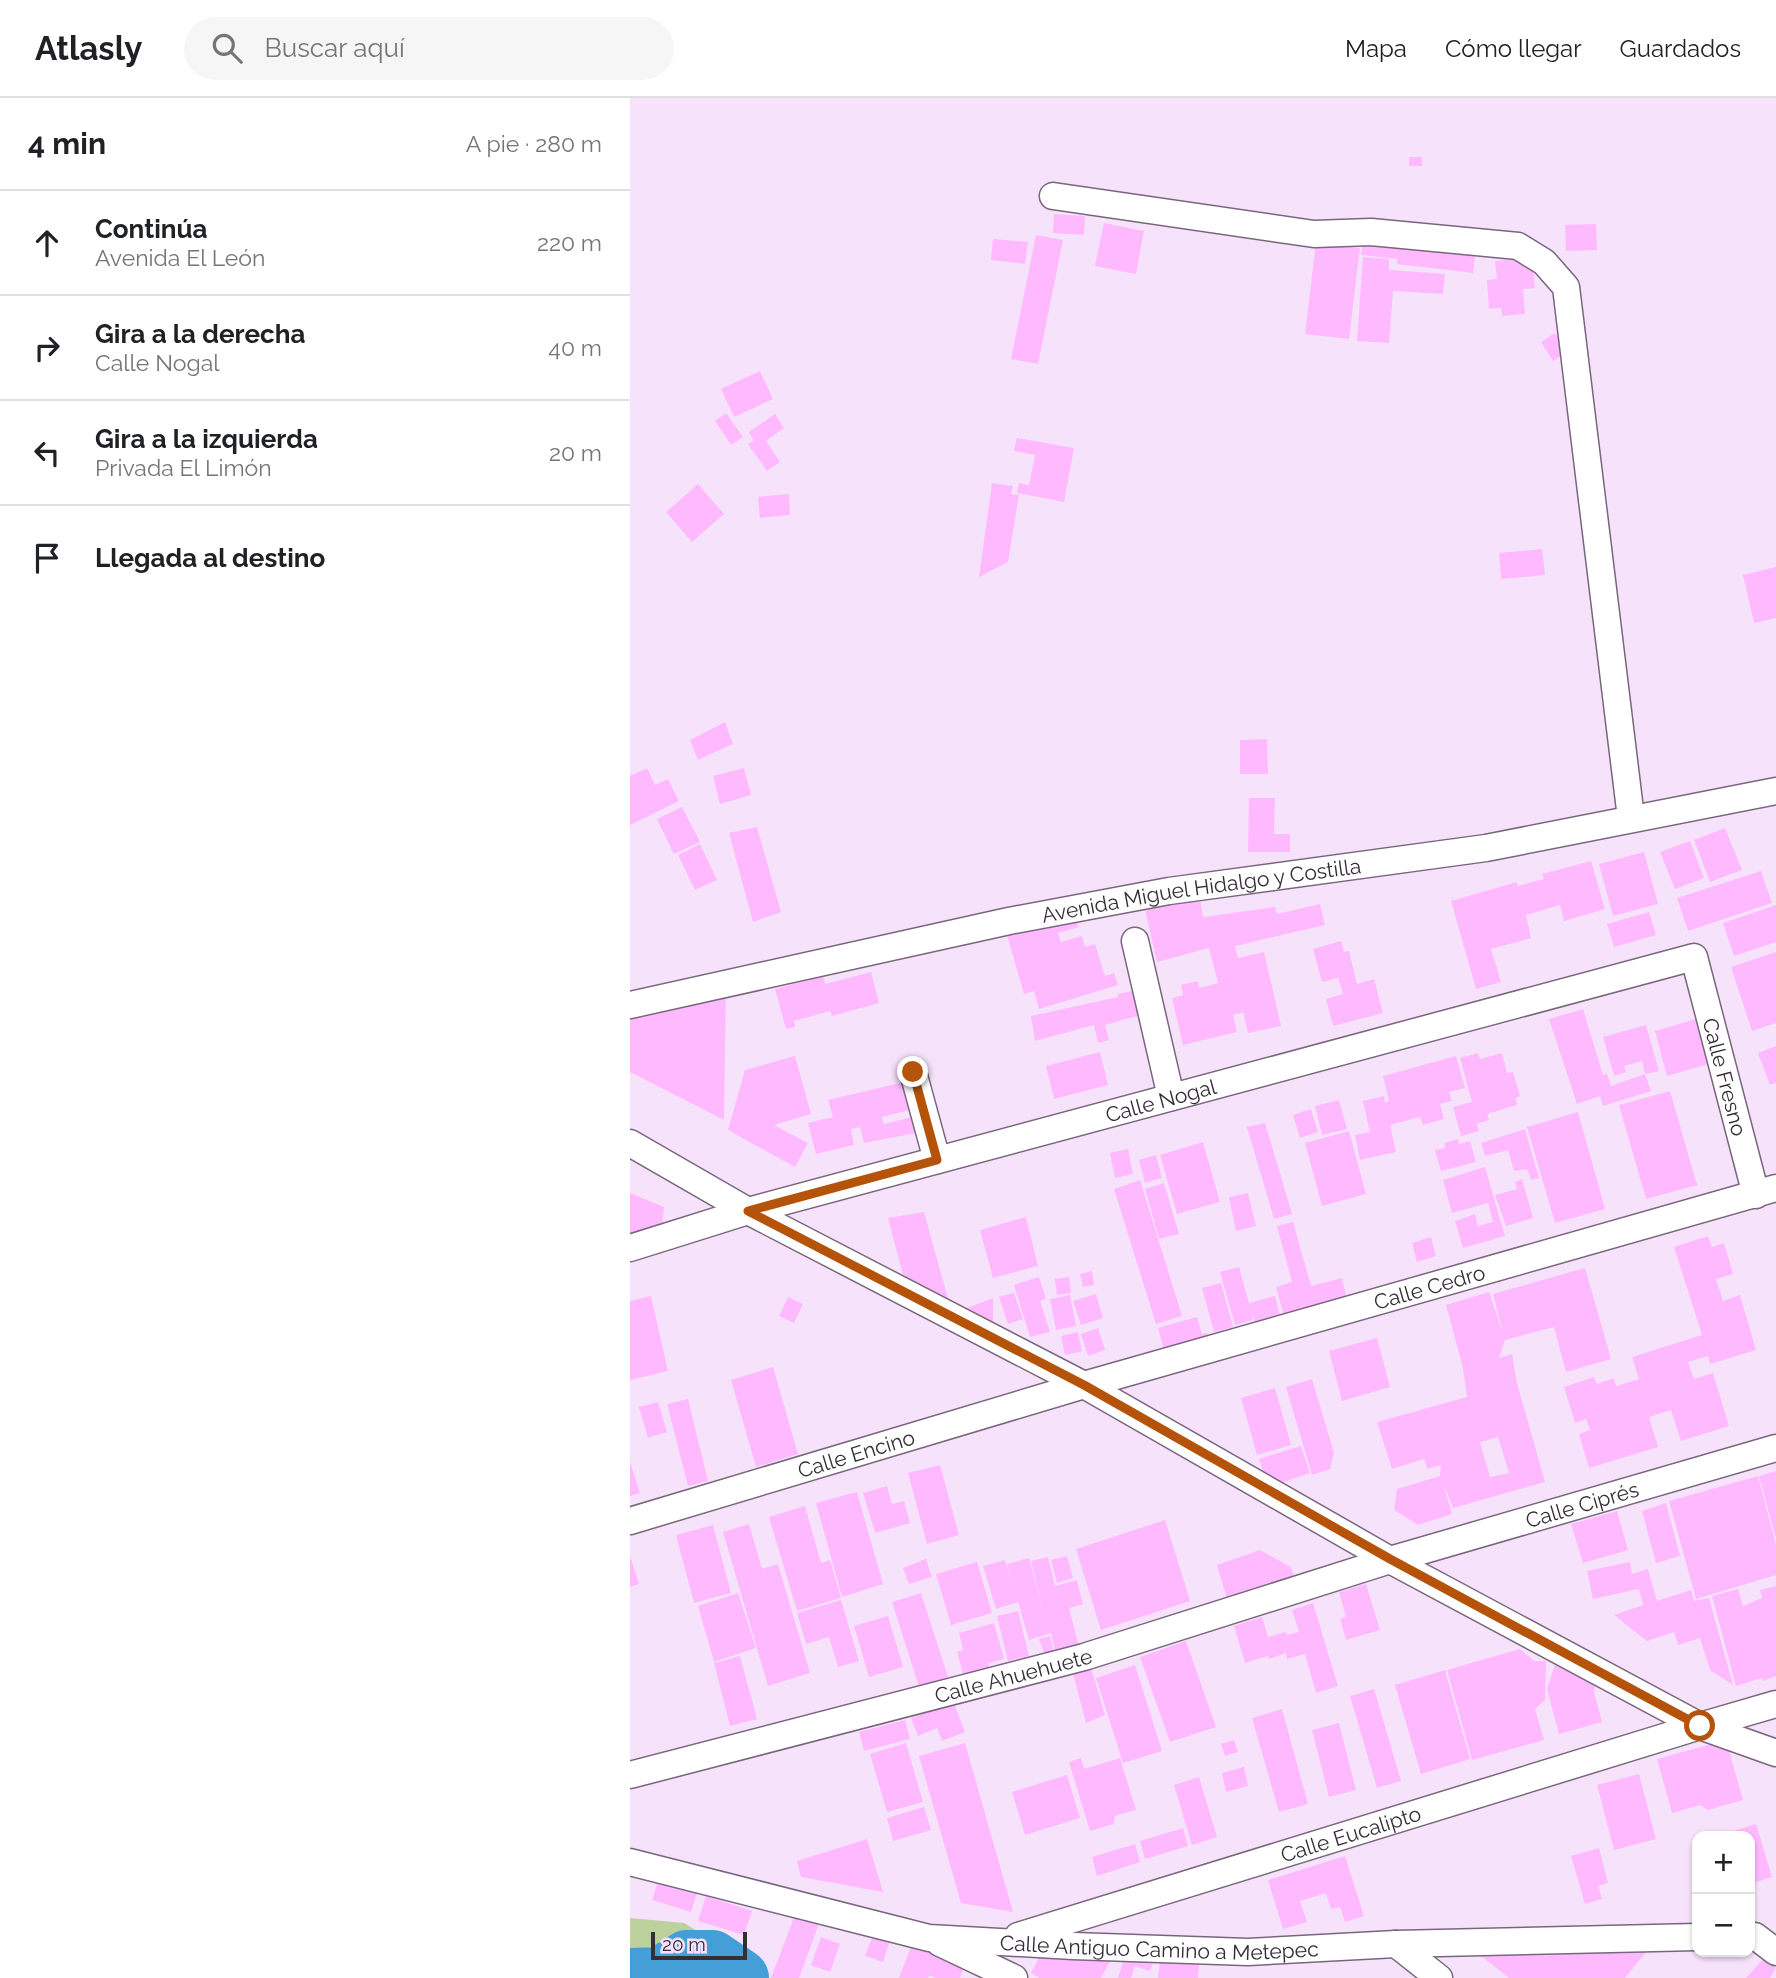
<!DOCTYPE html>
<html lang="es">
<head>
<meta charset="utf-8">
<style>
  :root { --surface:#fff; --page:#f6f6f6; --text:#202124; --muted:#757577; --line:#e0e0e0 }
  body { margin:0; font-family:Raleway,sans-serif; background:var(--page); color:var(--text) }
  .controls { position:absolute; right:21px; bottom:21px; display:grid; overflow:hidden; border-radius:14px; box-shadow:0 2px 5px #0004 }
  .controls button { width:63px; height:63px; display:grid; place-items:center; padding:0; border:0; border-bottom:2px solid var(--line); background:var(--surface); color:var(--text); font:35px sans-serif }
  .scale { position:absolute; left:21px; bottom:18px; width:96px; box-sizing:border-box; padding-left:7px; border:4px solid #352e37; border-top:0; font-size:19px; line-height:24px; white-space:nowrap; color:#352e37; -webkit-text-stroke:5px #f6e2fa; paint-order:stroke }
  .stop { position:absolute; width:21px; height:21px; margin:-16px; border:5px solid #b45309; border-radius:50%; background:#fff }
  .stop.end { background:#b45309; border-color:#fff; box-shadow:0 2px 7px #0008 }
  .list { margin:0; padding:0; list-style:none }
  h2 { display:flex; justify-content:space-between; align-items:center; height:91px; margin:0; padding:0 28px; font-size:30px }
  h2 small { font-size:23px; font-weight:400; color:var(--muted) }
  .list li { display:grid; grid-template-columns:46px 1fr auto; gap:21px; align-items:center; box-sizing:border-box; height:105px; padding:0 28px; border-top:2px solid var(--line) }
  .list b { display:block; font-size:26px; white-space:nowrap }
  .list p { margin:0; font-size:23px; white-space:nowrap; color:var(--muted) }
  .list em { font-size:23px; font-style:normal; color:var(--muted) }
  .icon { flex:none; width:38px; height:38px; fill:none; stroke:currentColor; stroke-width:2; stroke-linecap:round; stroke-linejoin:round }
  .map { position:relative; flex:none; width:1146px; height:1880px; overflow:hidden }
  header { display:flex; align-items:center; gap:42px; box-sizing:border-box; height:98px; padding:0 35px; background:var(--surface); border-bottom:2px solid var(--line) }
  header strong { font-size:33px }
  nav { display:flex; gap:38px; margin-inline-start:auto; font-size:24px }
  .search { width:490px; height:63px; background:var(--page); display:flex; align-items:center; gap:18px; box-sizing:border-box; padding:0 24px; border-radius:38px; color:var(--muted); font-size:26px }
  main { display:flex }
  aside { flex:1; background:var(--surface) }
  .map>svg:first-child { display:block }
</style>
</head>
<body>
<header>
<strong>Atlasly</strong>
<div class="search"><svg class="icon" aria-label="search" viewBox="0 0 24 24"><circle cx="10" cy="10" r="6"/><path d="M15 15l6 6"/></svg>Buscar aquí</div>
<nav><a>Mapa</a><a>Cómo llegar</a><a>Guardados</a></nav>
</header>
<main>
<aside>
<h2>4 min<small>A pie · 280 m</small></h2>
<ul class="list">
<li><svg class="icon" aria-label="ahead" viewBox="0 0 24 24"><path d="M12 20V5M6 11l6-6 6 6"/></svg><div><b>Continúa</b><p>Avenida El León</p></div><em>220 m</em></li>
<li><svg class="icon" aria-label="right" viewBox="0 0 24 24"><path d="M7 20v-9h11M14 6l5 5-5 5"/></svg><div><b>Gira a la derecha</b><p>Calle Nogal</p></div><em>40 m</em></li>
<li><svg class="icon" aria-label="left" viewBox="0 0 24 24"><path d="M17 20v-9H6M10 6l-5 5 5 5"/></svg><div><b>Gira a la izquierda</b><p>Privada El Limón</p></div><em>20 m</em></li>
<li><svg class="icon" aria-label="arrive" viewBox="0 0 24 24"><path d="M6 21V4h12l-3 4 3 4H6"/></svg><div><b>Llegada al destino</b></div></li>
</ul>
</aside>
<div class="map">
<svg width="1146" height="1880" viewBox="0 0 1146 1880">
  <rect width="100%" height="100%" fill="#f6e2fa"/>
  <!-- green -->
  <path fill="#bdd19d" d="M0 1820 54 1825 105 1856 137 1880H0Z"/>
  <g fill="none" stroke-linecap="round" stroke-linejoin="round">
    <!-- river -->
    <path stroke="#449fd8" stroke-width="58" d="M0 1879 30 1878 57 1861H82L110 1880"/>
  </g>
  <!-- building -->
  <path fill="#ffb9ff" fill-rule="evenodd" d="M779 59H792V68H779Z
    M424 116 455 118 454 137 423 135Z
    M474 125 514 133 506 176 465 168Z
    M966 126 967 152 936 153 935 127Z
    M406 137 433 142 408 266 381 261Z
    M734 137 846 150 843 175 767 166V161L731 157Z
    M363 141 398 144 395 166 361 162Z
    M686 145 730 150 719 241 675 236Z
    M733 159 759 161V172L815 176 813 196 763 193 759 245 727 243Z
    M902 160 905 190 893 191 895 216 872 218 871 210 859 211 857 182 867 181 865 163Z
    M925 235 937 254 923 263 911 244Z
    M130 273 143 301 104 319 91 291Z
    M96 315 113 339 101 347 85 323Z
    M145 316 154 330 136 343 150 364 137 373 118 346 124 343 119 334Z
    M387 340 444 350 434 404 387 395 389 385 399 387 405 357 384 353Z
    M362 385 383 388 381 396 389 397 378 464 349 479Z
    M68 386 94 416 62 444 36 414Z
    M159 396 160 417 130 420 128 399Z
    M912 451 915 477 871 481 869 455Z
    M1146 469V520L1124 525 1113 477Z
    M95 624 103 646 68 662 60 642Z
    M637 641 638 676H610V642Z
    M17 670 25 687 38 681 49 703 0 727V678Z
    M114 670 121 697 90 706 83 678Z
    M619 700H645L644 736H660V754H618Z
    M52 709 70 744 44 756 27 721Z
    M127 729 151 814 123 824 99 735Z
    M1095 730 1112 772 1080 784 1064 742Z
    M1060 743 1074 780 1045 791 1030 754Z
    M70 746 87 782 65 792 48 757Z
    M1014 754 1028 806 983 818 969 766Z
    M961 763 975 811 934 823 930 807 896 817 901 840 861 851 871 884 846 891 821 803 887 784V788L914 781 912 776Z
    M1131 773 1142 805 1058 833 1047 800Z
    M569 795 573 819 645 809 647 816 690 806 695 827 605 848 608 860 634 854 651 928 618 935 613 914 603 917 607 934 553 947 542 900 553 897 551 887 568 883 569 890 588 885 579 850 527 864 514 807Z
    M1146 807V844L1104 858 1093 825Z
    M443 812 449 829 428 835 431 844 452 838 455 849 465 846 475 878 484 875 488 887 409 911 404 893 394 896 375 830Z
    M1019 814 1026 837 984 849 977 826Z
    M711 843 714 854 719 853 727 886 744 881 753 915 703 928 696 901 713 896 708 880 692 884 683 851Z
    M1146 854V925L1122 933 1101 869Z
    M191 870 195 886 241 874 249 905 202 918 200 913 164 923 165 929 156 931 145 891 179 882 177 873Z
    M96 889 94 1022 0 974V909Z
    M503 893 511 917 475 927 479 942 468 945 464 927 405 943 401 918 488 899V896Z
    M953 911 973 977 977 976 981 988 1015 976 1012 963 994 968 996 974 984 978 973 939 1016 927 1029 973 1015 976 1021 993 973 1008 970 998 947 1006 919 921Z
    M1073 919 1086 964 1037 978 1025 933Z
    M1146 948V985L1140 987 1128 955Z
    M470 954 478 987 424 1001 416 968Z
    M848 955 850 961 872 955 877 975 883 974 890 998 886 1000 887 1007 857 1016 859 1022 847 1026 849 1033 831 1038 823 1009 842 1004 830 960Z
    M165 958 181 1016 144 1027 178 1045 165 1069 98 1032 115 972Z
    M826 958 835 990 819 994 822 1003 810 1006 814 1021 793 1027 790 1019 760 1027 766 1054 730 1062 725 1037 740 1034 733 1003 754 998 755 1005 759 1003 753 978Z
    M274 984 280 1012 252 1019 254 1026 282 1019 286 1035 234 1045 230 1029 221 1031 224 1047 186 1056 178 1025 203 1019 198 1002Z
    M1040 993 1067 1087 1016 1101 989 1007Z
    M709 1002 717 1031 692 1037 685 1008Z
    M681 1011 688 1034 670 1040 663 1017Z
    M948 1014 975 1111 925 1125 897 1029Z
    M635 1025 662 1116 644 1121 617 1029Z
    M895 1031 909 1080 901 1082 897 1071 884 1073 878 1052 855 1058 851 1045Z
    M719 1033 736 1096 692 1108 675 1045Z
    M828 1041 829 1046 840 1043 846 1064 811 1073 805 1052 815 1050 814 1045Z
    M573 1044 590 1104 547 1116 530 1057Z
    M498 1051 503 1076 485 1080 480 1055Z
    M526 1057 532 1080 515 1085 509 1062Z
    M855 1069 875 1138 833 1150 825 1123 845 1116 848 1128 863 1124 858 1105 822 1115 813 1082Z
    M892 1081 903 1120 876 1128 865 1097 887 1091 885 1084Z
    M510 1082 552 1218 526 1226 484 1091Z
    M534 1085 549 1136 529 1141 515 1091Z
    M0 1095 34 1109 31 1138 0 1146Z
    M618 1095 626 1128 606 1133 599 1099Z
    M294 1114 318 1201 273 1177 258 1120Z
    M396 1119 408 1168 363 1180 350 1132Z
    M663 1124 681 1188 712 1180 718 1207 655 1221 646 1189 662 1184 647 1128Z
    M1078 1138 1082 1149 1094 1145 1103 1176 1086 1181 1093 1203 1110 1197 1126 1252 1080 1266 1078 1258 1058 1264 1064 1281 1083 1275 1099 1328 1051 1343 1041 1312 1019 1319 1028 1349 959 1370 949 1336 960 1332 956 1321 945 1325 934 1289 964 1279 967 1286 984 1280 986 1288 1009 1281 1002 1259 1072 1237 1044 1149Z
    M801 1139 806 1158 787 1164 782 1145Z
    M609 1169 619 1205 645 1198 650 1218 625 1225 621 1211 623 1222 605 1227 590 1174Z
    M955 1170 981 1261 936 1274 924 1229 875 1242 869 1260 882 1256 887 1285 915 1384 823 1410 813 1385 822 1416 788 1427 764 1412 767 1391 810 1378 811 1367 797 1371 794 1361 762 1371 747 1324 837 1299 833 1270 816 1207 859 1194 873 1235 863 1196ZM868 1339 879 1375 860 1379 850 1344Z
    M462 1173 464 1187 453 1189 450 1176Z
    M409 1179 416 1201 410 1203 420 1234 400 1239 384 1187Z
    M439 1179 441 1195 427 1197 425 1181Z
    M591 1185 603 1229 584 1234 572 1190Z
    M384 1195 393 1221 378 1226 369 1199Z
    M466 1196 473 1220 451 1227 443 1203Z
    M440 1197 446 1228 426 1232 420 1201Z
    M21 1198 38 1273 0 1282V1203Z
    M158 1199 173 1206 164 1225 149 1218Z
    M363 1200V1227L334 1211Z
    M567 1219 572 1236 577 1235 580 1247 536 1259 528 1230Z
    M468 1230 475 1252 458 1258 451 1236Z
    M448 1234 452 1253 435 1257 431 1238Z
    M747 1240 760 1289 712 1303 699 1253Z
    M143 1269 168 1356 126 1369 101 1282Z
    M682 1281 704 1355 700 1371 682 1377 656 1289Z
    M645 1290 661 1347 627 1357 611 1300Z
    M58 1301 78 1383 58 1388 37 1306Z
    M28 1304 37 1334 18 1340 9 1309Z
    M671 1348 680 1375 651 1385 635 1379 629 1361Z
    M0 1364 10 1395 0 1398Z
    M310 1367 329 1437 297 1446 278 1375Z
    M1146 1373V1438H1145L1129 1378Z
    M1128 1378 1146 1447V1477L1066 1501 1039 1403Z
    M257 1388 262 1406 274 1403 280 1425 245 1435 233 1395Z
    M227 1394 253 1486 212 1499 186 1405Z
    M1036 1405 1050 1458 1026 1465 1012 1413Z
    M175 1408 191 1465 200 1462 211 1500 167 1513 139 1419Z
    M987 1413 998 1452 953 1465 941 1426Z
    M535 1422 560 1503 471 1532 446 1451Z
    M119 1426 132 1471 148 1466 180 1575 138 1588 93 1434Z
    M83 1427 101 1495 64 1505 46 1437Z
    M630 1452 661 1469 665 1482 598 1504 587 1467Z
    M0 1458 9 1486 0 1489Z
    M437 1458 443 1480 427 1485 421 1462Z
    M418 1459 425 1488 447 1482 453 1506 439 1510 450 1552 426 1558 421 1535 399 1542 388 1504 366 1511 353 1468 375 1462 383 1489 377 1466 399 1460 414 1515 401 1463Z
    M296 1461 302 1479 279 1486 273 1470Z
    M347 1464 362 1515 321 1527 306 1476Z
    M1000 1464 1002 1476 1018 1471 1027 1503 1061 1492 1064 1503 1079 1500 1103 1587 1080 1572 1070 1540 1048 1547 1044 1534 1017 1543 984 1517 1013 1507 1009 1491 963 1501 957 1473Z
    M736 1486 750 1532 716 1542 710 1521 716 1519 709 1494Z
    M1146 1488V1578L1133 1583 1132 1580 1106 1588 1082 1498 1108 1491 1113 1508 1132 1500 1130 1492Z
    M108 1495 126 1550 84 1564 68 1508Z
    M291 1495 318 1579 289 1589 262 1504Z
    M211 1502 229 1563 208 1569 199 1539 176 1546 167 1515Z
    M683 1505 708 1588 686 1595 675 1556 657 1561 656 1555 639 1561 638 1558 615 1565 604 1528 632 1519 638 1539 656 1534 657 1537 669 1534 662 1512Z
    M388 1513 399 1558 378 1563 367 1518Z
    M258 1518 273 1569 239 1579 224 1528Z
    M364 1525 374 1561 358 1565 361 1575 335 1583 327 1554 333 1552 329 1535Z
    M420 1538 425 1558 416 1561 409 1541Z
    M556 1543 586 1629 540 1644 510 1559Z
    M890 1551 904 1563H916L915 1602 905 1611 914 1642 842 1662 817 1572Z
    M110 1558 127 1621 100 1628 84 1565Z
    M926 1564 968 1576 964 1594 972 1624 929 1636 917 1591Z
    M460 1566 475 1617 456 1625 442 1572Z
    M505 1567 532 1653 493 1665 466 1580Z
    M815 1572 840 1661 791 1676 765 1587Z
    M744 1591 771 1683 747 1690 720 1598Z
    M323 1603 335 1634 312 1643 307 1630 288 1638 281 1620Z
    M652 1611 678 1706 649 1714 622 1620Z
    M275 1622 280 1641 234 1653 229 1634Z
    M709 1625 726 1692 699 1699 682 1632Z
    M604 1642 608 1654 595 1658 591 1646Z
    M1096 1642 1113 1702 1078 1712 1070 1707 1042 1715 1027 1661Z
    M276 1645 293 1704 257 1714 240 1656Z
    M335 1645 383 1814 331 1805 289 1658Z
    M451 1660 454 1671 490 1660 506 1712 485 1718 484 1726 460 1733 439 1664Z
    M614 1669 618 1688 596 1694 592 1675Z
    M1009 1676 1026 1741 984 1752 967 1687Z
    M437 1677 450 1720 395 1737 382 1694Z
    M569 1679 587 1739 562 1747 544 1687Z
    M294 1709 301 1732 263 1743 257 1720Z
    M1126 1726 1142 1779 1120 1786V1738H1088Z
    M553 1730 558 1748 515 1761 510 1743Z
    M237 1741 253 1794 171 1779 167 1763Z
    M505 1746 510 1764 467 1778 462 1759Z
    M969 1750 978 1785 968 1788 972 1801 955 1806 941 1758Z
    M715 1758 734 1818 715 1824 710 1809 701 1811 696 1795 670 1803 677 1824 653 1831 638 1782Z
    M29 1780 68 1792 61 1814 22 1802Z
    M76 1798 122 1813 114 1837 68 1823Z
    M166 1814 190 1823 169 1880H141Z
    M243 1837 260 1843 253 1864 235 1858Z
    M191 1839 210 1846 200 1874 181 1867Z
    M282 1846 335 1866 330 1880H306L299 1877 298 1880H269Z
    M1016 1854 995 1880H879L850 1857Z
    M411 1856 483 1858 471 1880H410L401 1875Z
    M495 1857 524 1862 520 1873 505 1868 501 1880H488Z
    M1134 1860 1146 1870 1140 1880H1116Z
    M530 1862 569 1866 568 1880H528Z"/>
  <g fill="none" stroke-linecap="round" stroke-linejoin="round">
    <defs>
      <g id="minor">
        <path d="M423 98 684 136 741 134 888 148 914 164 936 189 1001 720"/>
        <path d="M505 843 541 999"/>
        <path id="s1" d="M0 907 379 823 539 793 856 750 1146 693"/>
        <path d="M283 974 307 1062"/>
        <path d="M0 1045 118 1113 454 1287 760 1462 1070 1628 1146 1655"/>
        <path id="s2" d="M0 1150 118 1113 1064 859 1126 1097"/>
        <path id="s3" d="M0 1423 454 1287 1146 1090"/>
        <path id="s4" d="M0 1677 454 1559 760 1462 1146 1350"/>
        <path id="s5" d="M0 1764 299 1840 443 1848 618 1854 766 1846 1067 1839"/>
        <path id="s6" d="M388 1838 1070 1628 1146 1606"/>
        <path d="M1125 1838 1146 1854"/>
        <path d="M310 1845 384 1880"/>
        <path d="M766 1846 809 1880"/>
      </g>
    </defs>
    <!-- minor casing -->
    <use href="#minor" stroke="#78677c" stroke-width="29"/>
    <!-- minor -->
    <use href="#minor" stroke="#fff" stroke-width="26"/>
  </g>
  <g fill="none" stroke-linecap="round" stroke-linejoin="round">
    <!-- route -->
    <path stroke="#b45309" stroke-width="9" d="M283 974 307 1062 118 1113 454 1287 760 1461 1070 1628"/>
  </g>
  <g text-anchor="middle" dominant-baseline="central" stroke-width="7" stroke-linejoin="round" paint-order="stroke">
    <!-- street labels -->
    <g font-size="21" fill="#352e37" stroke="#f6e2fa">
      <text stroke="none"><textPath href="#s1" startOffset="583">Avenida Miguel Hidalgo y Costilla</textPath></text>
      <text stroke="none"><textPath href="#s2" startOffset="1227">Calle Fresno</textPath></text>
      <text stroke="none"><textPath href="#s2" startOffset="551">Calle Nogal</textPath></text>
      <text stroke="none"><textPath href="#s3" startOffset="833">Calle Cedro</textPath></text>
      <text stroke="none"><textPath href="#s3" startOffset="236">Calle Encino</textPath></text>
      <text stroke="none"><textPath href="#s4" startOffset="990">Calle Ciprés</textPath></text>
      <text stroke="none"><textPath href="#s4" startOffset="396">Calle Ahuehuete</textPath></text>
      <text stroke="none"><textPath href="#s6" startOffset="348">Calle Eucalipto</textPath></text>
      <text stroke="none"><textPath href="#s5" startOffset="539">Calle Antiguo Camino a Metepec</textPath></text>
    </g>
  </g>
</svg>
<div class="controls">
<button>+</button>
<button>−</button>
</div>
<div class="scale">20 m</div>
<div class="stop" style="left:1070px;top:1628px"></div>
<div class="stop end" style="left:283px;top:974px"></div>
</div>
</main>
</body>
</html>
